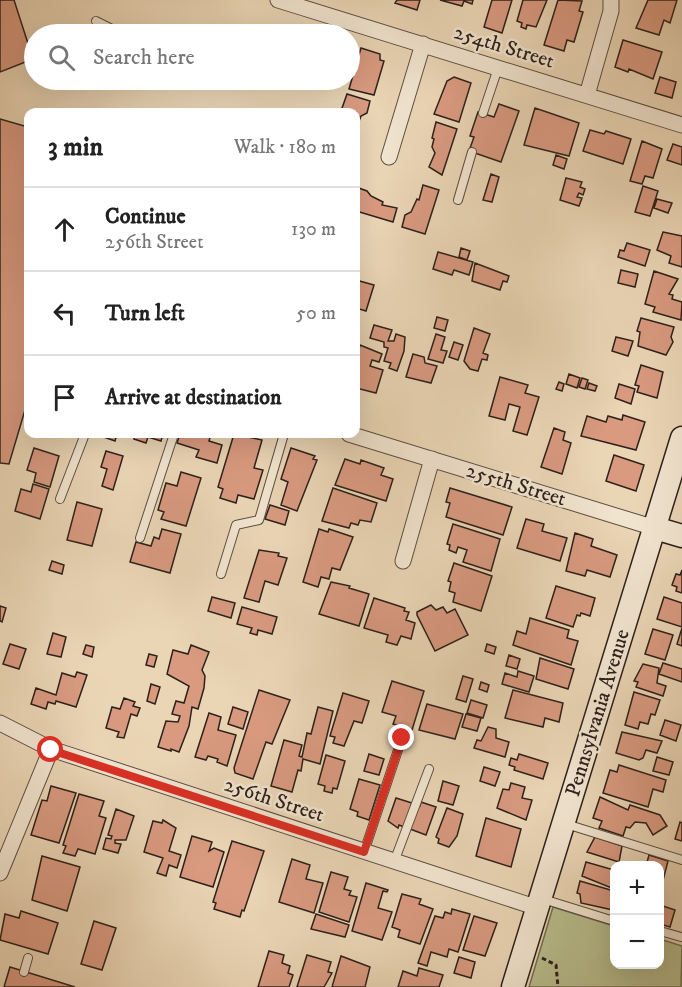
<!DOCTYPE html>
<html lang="en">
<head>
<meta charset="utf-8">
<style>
  :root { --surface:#fff; --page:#f6f6f6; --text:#222; --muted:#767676; --line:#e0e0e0 }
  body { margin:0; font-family:"IM FELL DW Pica",serif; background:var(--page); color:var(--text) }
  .controls { position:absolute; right:18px; bottom:18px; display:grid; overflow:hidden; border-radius:12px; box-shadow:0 6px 24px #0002 }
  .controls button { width:54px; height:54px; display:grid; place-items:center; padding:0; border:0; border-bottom:2px solid var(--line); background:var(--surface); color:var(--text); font:30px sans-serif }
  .stop { position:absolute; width:18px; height:18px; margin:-14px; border:4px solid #d93025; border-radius:50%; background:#fff }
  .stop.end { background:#d93025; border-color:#fff; box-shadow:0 2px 6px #0008 }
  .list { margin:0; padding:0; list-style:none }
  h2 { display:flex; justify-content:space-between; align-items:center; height:78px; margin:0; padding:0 24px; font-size:26px }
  h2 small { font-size:20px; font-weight:400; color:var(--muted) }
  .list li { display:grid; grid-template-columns:39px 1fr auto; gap:18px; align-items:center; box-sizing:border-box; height:84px; padding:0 24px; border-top:2px solid var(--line) }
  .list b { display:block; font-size:22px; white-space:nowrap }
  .list p { margin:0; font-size:20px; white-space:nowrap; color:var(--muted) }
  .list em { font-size:20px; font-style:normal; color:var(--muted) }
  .icon { flex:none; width:33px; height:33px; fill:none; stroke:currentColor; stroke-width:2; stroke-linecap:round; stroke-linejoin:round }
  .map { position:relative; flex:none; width:682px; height:987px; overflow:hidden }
  .search { position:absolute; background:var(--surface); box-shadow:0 6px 24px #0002; left:24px; top:24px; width:336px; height:66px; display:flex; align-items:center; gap:15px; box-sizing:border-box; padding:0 21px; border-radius:33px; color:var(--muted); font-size:22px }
  .panel { position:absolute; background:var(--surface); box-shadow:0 6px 24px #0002; left:24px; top:108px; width:336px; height:330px; border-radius:12px }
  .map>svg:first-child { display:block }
</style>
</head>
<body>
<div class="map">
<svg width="682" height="987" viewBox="0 0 682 987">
  <rect width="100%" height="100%" fill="#ead5b5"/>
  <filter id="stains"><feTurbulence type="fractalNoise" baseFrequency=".00333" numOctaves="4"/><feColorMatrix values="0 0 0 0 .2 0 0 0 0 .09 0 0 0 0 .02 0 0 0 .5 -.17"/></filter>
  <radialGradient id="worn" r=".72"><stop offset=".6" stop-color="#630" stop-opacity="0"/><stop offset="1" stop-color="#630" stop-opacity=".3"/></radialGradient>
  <!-- green -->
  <path fill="#b8bd8c" stroke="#726f54" stroke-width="1.5" d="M553 907 614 926V964H660V939L682 946 681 987H529Z"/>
  <!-- building -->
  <path fill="#d99a80" stroke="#2d211b" stroke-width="1.5" d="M0 0H14L33 59 0 72Z
    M397 0H420L417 10 395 3Z
    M440 0H473L472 4 464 1 462 6Z
    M492 0H512L502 33 484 27Z
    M523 0H547L536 27 527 25 526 29 521 27 522 23 517 21Z
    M558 0 582 1 579 11 583 12 574 42 567 40 564 51 544 45Z
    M648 0H677L670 23 664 20 659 35 636 28Z
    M623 40 662 52 653 79 629 69 628 72 615 67Z
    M361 48 380 54V60L384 61 374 95 349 89Z
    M454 77 471 83 459 122 434 114 447 81Z
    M660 77 676 82 672 98 655 93Z
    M276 80H314L311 89Z
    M347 94 370 101 367 113 361 116 358 124 356 125V112H334L335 109 341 111Z
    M499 104 519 111 501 162 469 151 474 137 470 136 478 112 494 117Z
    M535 108 579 123 569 156 524 145Z
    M0 119 28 127V400L9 464 0 463Z
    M436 122 457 129 442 175 429 167 435 153 432 147 434 139 432 138Z
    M590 130 604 134 606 131 631 139 623 164 583 151Z
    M642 141 662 149 653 178 645 176 642 184 630 181Z
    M673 144 682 147V165L667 160Z
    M556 155 567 159 564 169 553 165Z
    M491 174 499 177 492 202 483 200Z
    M566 178 582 182 580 187 585 189 583 195 579 193 577 197 582 198 579 206 560 200Z
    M423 185 439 190 425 234 402 227 405 215 411 212 417 199 419 200Z
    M643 186 658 191 650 216 635 212Z
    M356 187 367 191 371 196 383 202 382 205 397 208 393 222 356 211Z
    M657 199 672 203 668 213 654 208Z
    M663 232 682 236V267L669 263 671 256 657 250Z
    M627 243 650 250 645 266 618 257 620 250 624 251Z
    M461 248 470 251 467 260 459 257Z
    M438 252 473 262 469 275 454 270 452 275 433 269Z
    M475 263 509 276 507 282 503 281 500 290 472 281Z
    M621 270 638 274 635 287 618 283Z
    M654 271 678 279 669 294 673 295 672 299 682 302 681 320 653 312 655 307 645 304Z
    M356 280 374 285 366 311 356 308Z
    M437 317 448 320 445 331 434 328Z
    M641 318 674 327 671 337 673 342 666 355 638 346 640 332 637 331Z
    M374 325 392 330 388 341H394L396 334 405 337 404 351 397 371 389 368 391 363 384 361 388 348 384 347V342L370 338Z
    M474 328 490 334 483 353 488 355 487 360 482 359 478 371 470 369 464 361Z
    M436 334 445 337 441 350 447 351 443 363 428 359Z
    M616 337 633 341 628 356 612 351Z
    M454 342 463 345 458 360 449 357Z
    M360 345 382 354 379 362 372 360 370 366 383 370 376 393 356 388V361Z
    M413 354 424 357 425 363 437 366 431 383 406 377Z
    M641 365 663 372 657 398 637 392 639 386 635 385Z
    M569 374 580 378 577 388 566 384Z
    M500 377 528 385 525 393 539 397 527 435 513 431 520 407 509 404 505 420 489 416Z
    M582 378 588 380 585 389 579 387Z
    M559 382 564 384 562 391 556 389Z
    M589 383 597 386 595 391 587 389Z
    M619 384 635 389 631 404 615 398Z
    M623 415 645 422 636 450 581 436 587 416 606 422 608 416 622 420Z
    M554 428 565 432 563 440 571 443 562 474 541 467Z
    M102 434H117L115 441 101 436Z
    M136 434H163L161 441 148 437 146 443 134 439Z
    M180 434H211L209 441 222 445 217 463 196 457 199 450 177 443Z
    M234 434 262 440 254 468 263 470 254 499 238 495 236 503 220 498 223 489 218 487Z
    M34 448 59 456 50 487 34 482 36 473 27 470Z
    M291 448 315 456 313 459 317 460 297 511 281 505 288 482 281 479Z
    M106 451 123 456 113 490 102 486 107 469 101 467Z
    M614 455 644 465 636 491 606 481Z
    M345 459 360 464 361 460 384 468 381 475 393 479 386 501 335 485Z
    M181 472 201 478 186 526 161 519 164 512 158 510 166 483 177 486Z
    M33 484 49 489 40 519 15 511 21 489 31 492Z
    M333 488 377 503 371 522 360 520 358 525 351 523 349 528 322 521Z
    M450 488 512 507 503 535 446 517 450 503 446 502Z
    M77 502 102 509 92 546 67 540Z
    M270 505 289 511 285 525 265 519Z
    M526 519 544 524 542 531 567 538 560 561 517 548Z
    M453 524 500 539 491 571 463 562 467 550 458 547 456 553 449 550 450 545 447 544Z
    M162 529 181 534 170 573 130 562 136 542 151 546 154 537 159 539Z
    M319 529 328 532 329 529 353 537 340 570 332 568 329 579 321 577 318 587 303 582Z
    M575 533 593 539 591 546 617 555 610 577 587 570 585 576 566 571Z
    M259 550 279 553 278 556 287 558 278 585 265 581 259 602 244 598Z
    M52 561 64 565 62 574 49 570Z
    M454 563 492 576 481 611 453 602 455 593 449 591 451 582 448 581Z
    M682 570V593L676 591 677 587 672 585 676 574 680 575Z
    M331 582 350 586 349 588 369 594 359 626 319 614Z
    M556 586 595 598 590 616 581 613 580 616 577 615 573 627 546 618Z
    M212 597 235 603 231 618 208 611Z
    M664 597 682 603V627L657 619Z
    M374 598 405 608 404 611 409 612 406 620 415 623 411 639 401 636 397 645 386 642 388 635 364 628Z
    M431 605 436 610 443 607 447 613 455 609 468 635 435 651 417 615V612Z
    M0 606 6 608 2 622 0 621Z
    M242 607 277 617 272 634 258 630 257 635 250 633 252 628 237 624Z
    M530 618 569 630 567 638 578 641 571 665 513 645 517 631 526 634Z
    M682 628V646L677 644Z
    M653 629 673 635 665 660 645 654Z
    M53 633 66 637 61 657 47 654Z
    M10 644 26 649 19 669 3 664Z
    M487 644 496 647 494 654 485 651Z
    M86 645 94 647 92 657 83 654Z
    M191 645 209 652 202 670 205 676 204 688 198 709 192 707 189 726 179 752 171 749V751L158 747 166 721 178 722 180 716 172 714 176 701 184 703 189 686 167 674 173 650 188 654Z
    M149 654 157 656 154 667 146 665Z
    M509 655 520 659 517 669 506 666Z
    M540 658 574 669 568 689 536 679Z
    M663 663 682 669V682L659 674Z
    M643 664 659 668 657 683 666 686 663 696 636 687 638 682 634 681Z
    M518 671 534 676 529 692 502 684 505 673 517 677Z
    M77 672 87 675 76 707 56 701 55 704 48 702 46 709 31 704 36 688 56 695 62 673 75 677Z
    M463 676 473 679 466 702 456 699Z
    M392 681 424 691 412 730 393 724 396 716 382 712Z
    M481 682 489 685 487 692 479 689Z
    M151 684 160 687 155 704 147 701Z
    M259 690 290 700 272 744 266 742 253 779 235 773 234 768Z
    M513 690 563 703 559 722 545 718 543 727 505 718Z
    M634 692 660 700 655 715 651 714 648 724 640 722 638 729 625 725Z
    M343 693 369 701 362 723 354 721 344 746 333 743 335 737 330 736Z
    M124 698 135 702 133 706 140 708 137 716 131 714 124 738 117 737 119 732 106 728 112 707 120 709Z
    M471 700 487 705 483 718 467 713Z
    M427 704 463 714 455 739 419 730Z
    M233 707 248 712 243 729 228 724Z
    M318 707 333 711 320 764 303 759 301 771 298 770 292 792 271 786 284 740 302 745 299 756 302 757 307 733 311 734Z
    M209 713 221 717 218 730 236 735 227 766 217 762 218 759 208 756 206 760 195 757Z
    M466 714 481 718 477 731 462 727Z
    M665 720 681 725 676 741 660 735Z
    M488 727 496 729V738L509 742 505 757 474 748 477 740 481 741Z
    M622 732 662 741 657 753 646 750 643 758 639 760 616 753Z
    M369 754 384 759 379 775 364 771Z
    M519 754 548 763 543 779 514 770 515 767 509 765 511 758 517 760Z
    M326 755 345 761 337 789 333 788 332 793 324 791 325 786 318 784Z
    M657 757 673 762 669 775 653 771Z
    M619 765 666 780 663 792 653 789 648 807 603 793 610 770 617 772Z
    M484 767 500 772 495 786 480 781Z
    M359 779 380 785 369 820 357 816 358 812 350 809Z
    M443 781 459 786 453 805 438 801Z
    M511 783 525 787 522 798 532 800 526 820 497 808 503 789 509 790Z
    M51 786 76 793 59 843 31 835 42 800 47 801Z
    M79 794 104 801 99 816 106 818 95 854 78 849 75 856 63 853 66 846 63 845Z
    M600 797 628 810 630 805 660 815 667 826 653 835 646 823 635 822 630 828 626 827 623 836 599 828 602 821 593 818Z
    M396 798 412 803 404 827 399 825 398 828 388 821Z
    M421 802 436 807 426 835 410 829 417 806H420Z
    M447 808 463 814 457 836 449 847 438 843 439 839 436 837Z
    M116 809 134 816 126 840H115V843L121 844 118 853 103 849 106 838 111 839 112 836 108 835Z
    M486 818 521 829 511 867 476 856Z
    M163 820 176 828 169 851 181 855 177 868 169 865 166 876 157 873 163 858 144 852 153 821 162 823Z
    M680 822 682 823V841L675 839Z
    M192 836 212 842 209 851 214 848 224 852 213 887 180 877Z
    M595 837 622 846 619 862 587 852Z
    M232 841 264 851 244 911 242 910 240 917 214 909 216 903 213 902Z
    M649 855 668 861 660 892V866H646Z
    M42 856 80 867 67 911 32 900Z
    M292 859 310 865 306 879 323 883 314 913 279 902Z
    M586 862 614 870V889L582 876Z
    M331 872 348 877 344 889 351 891 349 895 357 897 349 922 319 912Z
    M580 881 614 891 613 910 581 903 580 894 577 893Z
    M366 883 388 890 387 892 383 891 378 908 392 912 382 940 352 931Z
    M402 894 421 899 419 904 433 909 420 944 398 937 400 930 392 927Z
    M660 905 675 910 670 927 660 924Z
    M452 909 470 914 458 952 449 949 447 957 431 952 427 966 418 963 435 916 443 918 445 912 451 914Z
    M21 911 58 923 48 954 0 940 5 914 19 918Z
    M316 914 349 925 345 937 311 929Z
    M474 916 497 923 485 956 463 950Z
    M94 921 116 928 102 970 81 964Z
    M269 951 284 955 282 963 290 966 288 973 293 975 289 987H258Z
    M307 955 331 962 328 972 332 973 324 987H297Z
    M341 956 370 967 365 987H332Z
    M459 957 475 962 471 978 454 973Z
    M10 967 75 987H4Z
    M419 968 443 975 439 987H398L403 971 417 976Z"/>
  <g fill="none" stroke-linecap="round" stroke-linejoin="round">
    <defs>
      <path id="lane" d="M96 21 122 34
        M483 113 498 68
        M458 200 472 152
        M60 499 85 434
        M140 538 174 434
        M221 574 236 525 259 520 284 434
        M566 824 682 860
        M364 852 402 738
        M394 862 429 769
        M543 899 614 921
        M660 931 681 937
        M24 972 28 958"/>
      <path id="street" d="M278 0 682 125
        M587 95 611 11V0
        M389 157 423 44
        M349 434 655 528
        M403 561 432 459
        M0 723 51 749 538 908
        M0 873 51 749"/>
      <path id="secondary" d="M655 528 682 536
        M513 987 682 438"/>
    </defs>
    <!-- lane casing -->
    <use href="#lane" stroke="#5c4e42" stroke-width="10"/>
    <!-- street casing -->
    <use href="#street" stroke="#5c4e42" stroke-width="17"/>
    <!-- secondary casing -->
    <use href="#secondary" stroke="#2d211b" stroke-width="25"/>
    <!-- path -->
    <path stroke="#2d211b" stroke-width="3" stroke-dasharray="4.5 3" stroke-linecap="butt" d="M542 958 556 965 558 987"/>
    <!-- lane -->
    <use href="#lane" stroke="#f1e4cf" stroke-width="8"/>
    <!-- street -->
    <use href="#street" stroke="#f1e4cf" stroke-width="15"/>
    <!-- secondary -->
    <use href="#secondary" stroke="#f1e4cf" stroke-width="22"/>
  </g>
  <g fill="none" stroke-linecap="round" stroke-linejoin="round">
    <!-- route -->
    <path stroke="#d93025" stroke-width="8" d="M51 750 364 852 402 738"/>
  </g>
  <g text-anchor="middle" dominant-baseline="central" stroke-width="5" stroke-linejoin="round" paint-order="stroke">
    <!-- street labels -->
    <g font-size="21" fill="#2d211b" stroke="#f1e4cf">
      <text transform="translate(504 47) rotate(17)">254th Street</text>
      <text transform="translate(516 485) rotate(17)">255th Street</text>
      <text transform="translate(598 713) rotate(-73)">Pennsylvania Avenue</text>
      <text transform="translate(274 800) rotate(18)">256th Street</text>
    </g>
  </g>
  <rect width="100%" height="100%" filter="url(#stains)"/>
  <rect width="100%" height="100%" fill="url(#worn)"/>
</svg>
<div class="controls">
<button>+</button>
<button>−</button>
</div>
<div class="stop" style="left:51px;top:750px"></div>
<div class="stop end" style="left:402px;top:738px"></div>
<div class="search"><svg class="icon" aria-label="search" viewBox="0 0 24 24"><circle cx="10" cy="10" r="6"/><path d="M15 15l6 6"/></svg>Search here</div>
<section class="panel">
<h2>3 min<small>Walk · 180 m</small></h2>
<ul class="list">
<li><svg class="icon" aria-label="ahead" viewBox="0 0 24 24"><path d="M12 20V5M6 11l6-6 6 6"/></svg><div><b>Continue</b><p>256th Street</p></div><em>130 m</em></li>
<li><svg class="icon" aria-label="left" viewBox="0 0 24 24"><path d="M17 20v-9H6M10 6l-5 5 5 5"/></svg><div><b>Turn left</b></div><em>50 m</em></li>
<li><svg class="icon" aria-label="arrive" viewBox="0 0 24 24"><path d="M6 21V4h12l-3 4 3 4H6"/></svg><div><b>Arrive at destination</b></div></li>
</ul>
</section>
</div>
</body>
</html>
